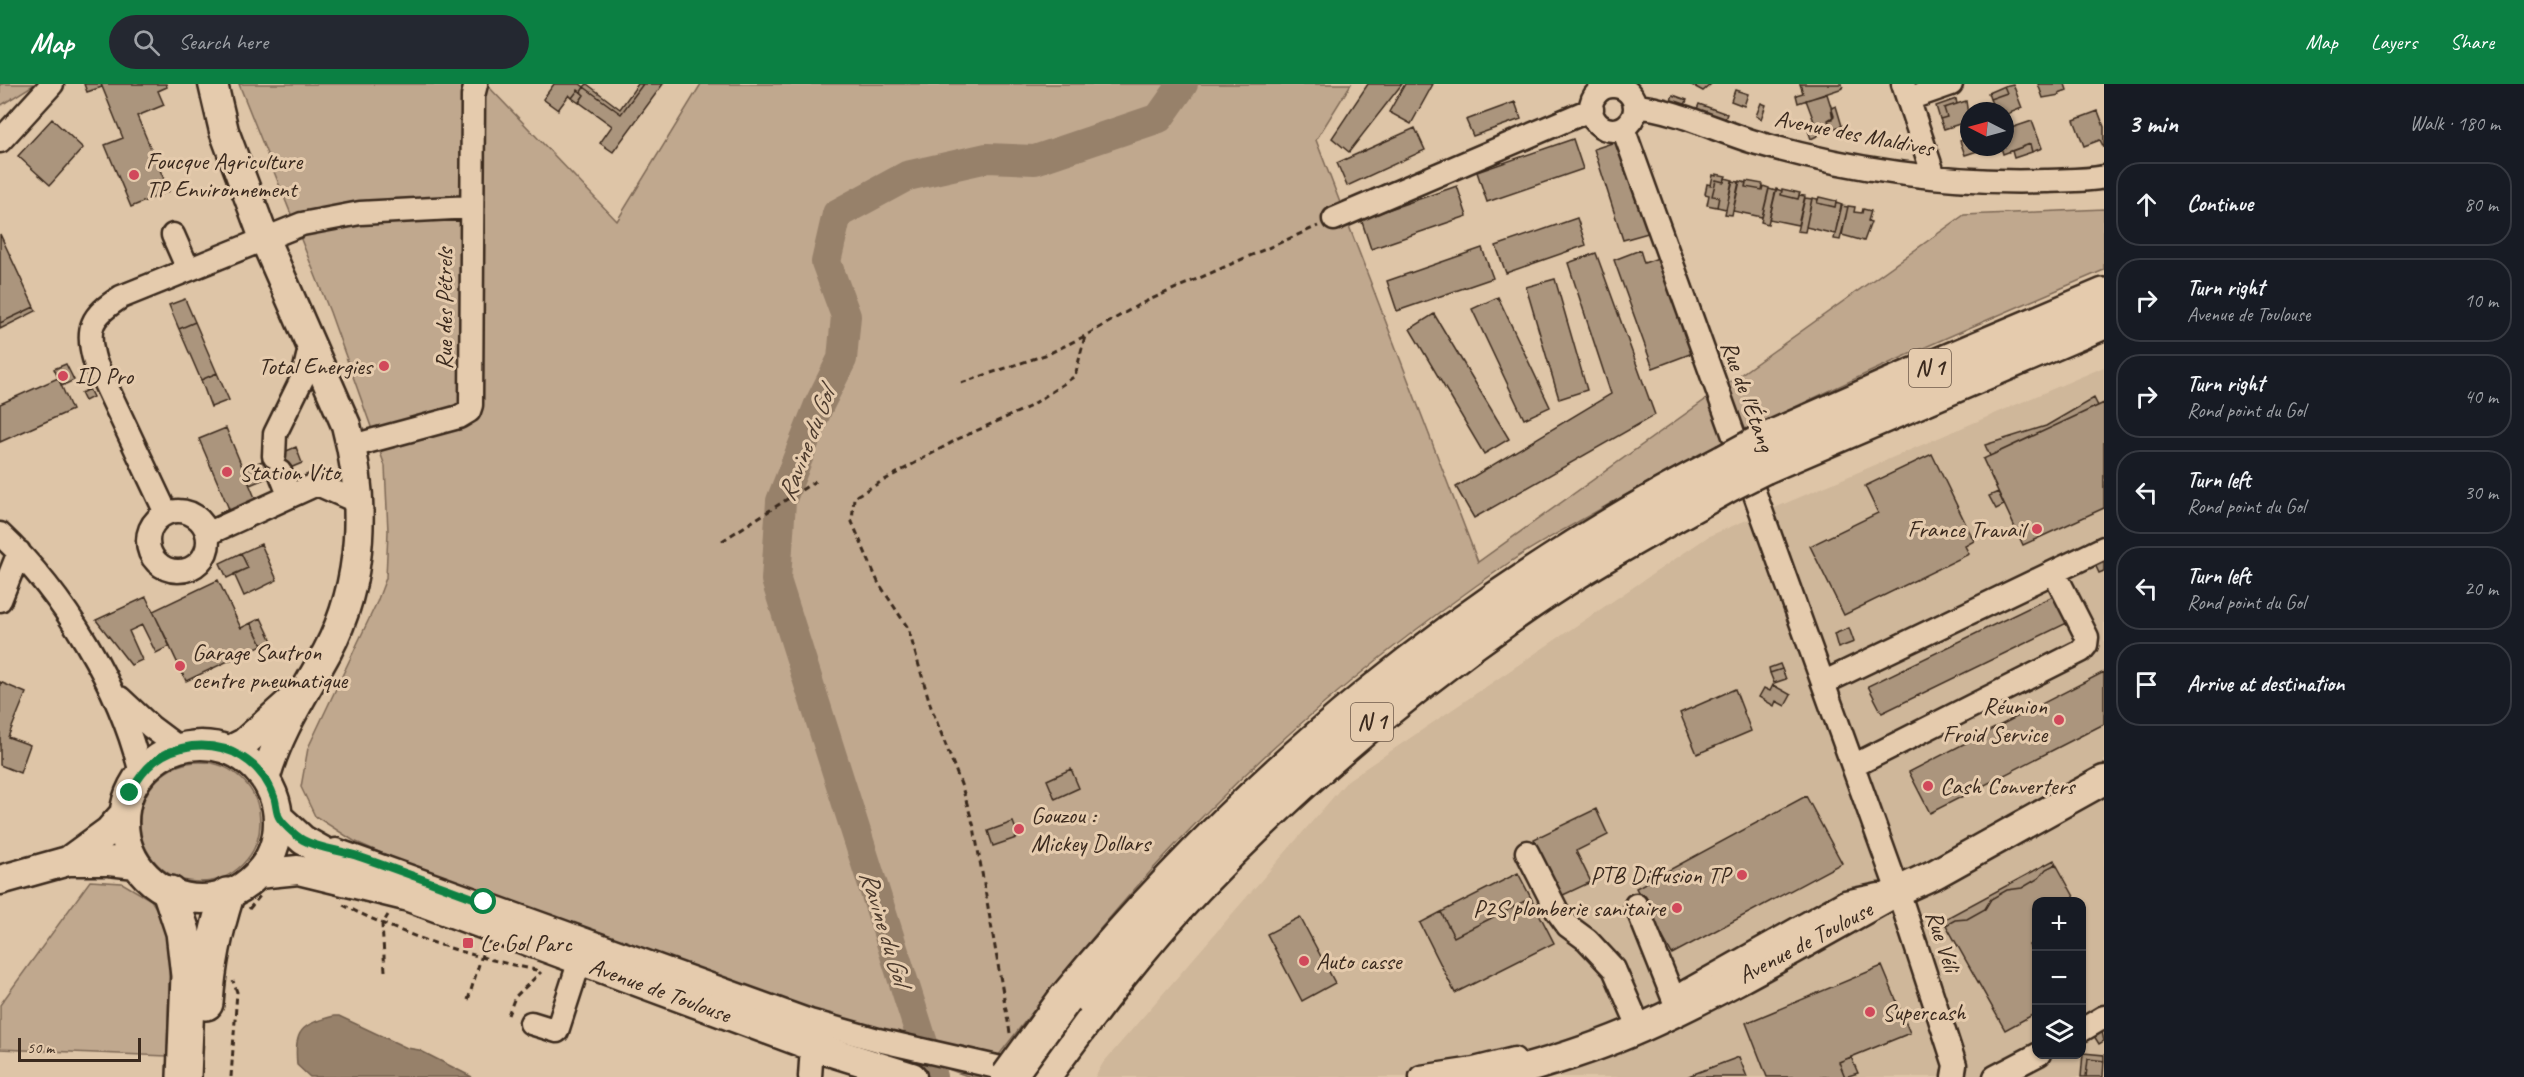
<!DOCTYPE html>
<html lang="en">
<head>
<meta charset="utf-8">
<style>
  :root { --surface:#171b24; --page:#242831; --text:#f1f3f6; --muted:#9ea1a6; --line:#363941; --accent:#0b8043 }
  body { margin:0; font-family:Caveat,sans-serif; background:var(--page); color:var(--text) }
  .controls { position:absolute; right:18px; bottom:18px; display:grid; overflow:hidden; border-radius:12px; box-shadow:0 2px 4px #0004 }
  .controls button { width:54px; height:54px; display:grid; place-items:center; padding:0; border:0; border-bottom:2px solid var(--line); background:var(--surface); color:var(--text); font:30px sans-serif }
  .compass { position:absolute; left:1960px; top:18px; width:54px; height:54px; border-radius:50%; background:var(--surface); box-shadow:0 2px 4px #0004; rotate:276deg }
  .scale { position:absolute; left:18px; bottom:15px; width:123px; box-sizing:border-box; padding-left:6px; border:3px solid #3b2a1e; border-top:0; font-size:16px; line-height:21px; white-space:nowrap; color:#3b2a1e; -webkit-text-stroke:4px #e5cbad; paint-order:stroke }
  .stop { position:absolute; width:18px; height:18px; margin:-14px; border:4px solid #0b8043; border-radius:50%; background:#fff }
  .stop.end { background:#0b8043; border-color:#fff; box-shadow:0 2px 6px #0008 }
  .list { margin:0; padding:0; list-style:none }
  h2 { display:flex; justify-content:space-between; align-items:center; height:78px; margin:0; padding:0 24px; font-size:26px }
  h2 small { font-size:20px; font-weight:400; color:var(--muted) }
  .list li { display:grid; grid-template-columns:39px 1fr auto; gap:18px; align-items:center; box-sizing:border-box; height:84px; margin:0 12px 12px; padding:0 12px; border:2px solid var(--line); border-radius:24px }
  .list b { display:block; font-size:22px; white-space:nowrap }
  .list p { margin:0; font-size:20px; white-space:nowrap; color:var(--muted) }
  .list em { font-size:20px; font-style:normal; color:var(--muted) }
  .icon { flex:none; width:33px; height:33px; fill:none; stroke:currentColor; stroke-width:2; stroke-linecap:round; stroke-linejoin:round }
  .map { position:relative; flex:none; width:2104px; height:993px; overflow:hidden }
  header { display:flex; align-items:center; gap:36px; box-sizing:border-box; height:84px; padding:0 30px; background:var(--accent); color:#fff }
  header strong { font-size:28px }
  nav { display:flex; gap:33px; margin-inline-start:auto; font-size:21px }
  .search { width:420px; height:54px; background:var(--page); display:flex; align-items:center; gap:15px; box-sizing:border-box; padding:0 21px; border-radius:33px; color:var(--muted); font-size:22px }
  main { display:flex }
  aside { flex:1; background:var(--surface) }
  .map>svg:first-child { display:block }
</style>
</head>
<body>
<header>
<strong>Map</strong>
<div class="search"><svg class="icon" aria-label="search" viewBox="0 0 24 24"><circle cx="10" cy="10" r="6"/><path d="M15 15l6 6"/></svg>Search here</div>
<nav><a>Map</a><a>Layers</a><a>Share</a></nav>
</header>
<main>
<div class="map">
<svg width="2104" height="993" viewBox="0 0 2104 993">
  <rect width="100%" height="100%" fill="#dec5a7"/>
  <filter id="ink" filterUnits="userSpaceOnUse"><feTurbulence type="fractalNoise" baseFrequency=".0167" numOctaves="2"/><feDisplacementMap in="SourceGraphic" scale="12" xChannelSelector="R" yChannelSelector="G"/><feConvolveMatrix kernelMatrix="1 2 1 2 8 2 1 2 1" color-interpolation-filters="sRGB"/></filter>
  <g filter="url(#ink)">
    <!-- built -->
    <path fill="#cfb79a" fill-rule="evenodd" d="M2104 283V993H1095L1103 979 1348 696 1709 452ZM2036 818H2082V970H2036Z"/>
    <!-- green -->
    <path fill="#c0a88e" stroke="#7e6956" stroke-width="1.5" d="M0 0H35L0 22Z
      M239 0H486L617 137 701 0H1351L1316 56 1478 478 1964 131 2104 125V186C1937 257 1770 328 1613 418 1579 438 1542 456 1510 478 1405 550 1299 635 1210 725 1127 808 1053 900 982 993H970L786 927 431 791 354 757 315 732 301 703 308 664 377 518 386 494 388 447 385 382 330 228Z
      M140 738a60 60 0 1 1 120 0a60 60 0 1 1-120 0Z
      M90 797 122 799 151 816 164 837 170 858 167 972 0 965V921Z"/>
    <!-- water -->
    <path fill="#97816b" stroke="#725e4c" stroke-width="1.5" d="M334 932H339L407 964 419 966 472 993H310L297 981C294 945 301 941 334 932Z"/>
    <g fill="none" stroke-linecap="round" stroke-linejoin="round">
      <!-- river -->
      <path stroke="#97816b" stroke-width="30" d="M932 993 922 956 776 496 781 417 818 323 842 275 846 232 826 178 837 130 907 92 987 74 1035 76 1159 34 1183 0"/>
    </g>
    <!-- building -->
    <path fill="#ab957d" stroke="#3b2a1e" stroke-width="1.5" d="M84 0H101L102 3 87 8Z
      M101 0H166L167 3 158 7 164 21 137 32 169 107 131 123 105 61 123 54Z
      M554 0H580L584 3 581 8 578 6 572 14 569 11 558 26 543 15Z
      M587 0 620 25 638 0H643L621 30 584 3Z
      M643 0H663L613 68 600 59 612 42 579 18 584 11 581 8 584 3 621 30Z
      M1368 0H1402L1349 68 1332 54Z
      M1405 0H1433L1411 40 1389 28Z
      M1690 0H1711L1703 7Z
      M1800 0H1842L1843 4 1798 19 1796 11 1803 9Z
      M2013 0 2022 24 2005 31V27H1995L1990 15 2007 9 2004 2Z
      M2038 0H2065L2067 6 2059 9 2060 11 2043 14Z
      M2004 2 2007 9 1990 15 1988 9Z
      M578 6 584 11 579 19 572 14Z
      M1735 6 1748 10 1744 22 1731 17Z
      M1827 10 1834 32 1828 36 1831 45 1811 55 1807 43 1815 40 1806 16Z
      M1673 11 1687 16 1685 21 1671 16Z
      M1956 15 1957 20 1944 24 1947 33 1940 35 1936 22Z
      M1966 17 1969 37 1944 45 1940 35 1947 33 1944 24Z
      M1515 18 1521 35 1473 52 1466 36Z
      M1761 19 1766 21 1761 35 1756 32Z
      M1699 20 1727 30 1725 35 1697 25Z
      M1836 22 1842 42 1831 45 1828 36 1833 35 1831 24Z
      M2098 27 2104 43V64L2100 56 2084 62 2074 36Z
      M52 35 83 64 50 101 18 72Z
      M2032 37 2042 64 2032 68 2030 60 2003 70 2001 63H2005V46Z
      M1415 44 1425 66 1347 102 1337 79Z
      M1969 54V63L1987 64 1965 71 1960 57Z
      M1573 55 1583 85 1487 118 1477 88Z
      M1618 57 1648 149 1623 156 1594 65Z
      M2030 60 2032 68 2014 74 2012 67Z
      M1716 90 1726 92 1724 98 1716 96 1712 112 1719 113 1717 123 1707 121 1709 111 1705 110 1707 100 1711 101 1713 91 1716 92Z
      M1725 94 1733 96 1726 125 1717 123 1719 113 1712 112 1716 96 1724 98Z
      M1732 97 1739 98 1732 131 1725 130Z
      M1740 97 1746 99 1745 103 1762 106 1763 102 1769 104 1762 133 1733 127Z
      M1746 97 1763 100 1762 106 1745 103Z
      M1457 102 1467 132 1371 165 1361 135Z
      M1769 105 1776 107 1768 140 1761 138Z
      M1776 105 1782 107 1781 111 1798 115 1799 111 1805 112 1798 141 1769 135Z
      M1782 105 1800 109 1798 115 1781 111Z
      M1819 113 1836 117 1835 123 1817 119Z
      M1805 114 1812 115 1805 148 1797 147Z
      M1812 114 1818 115 1817 119 1835 123 1836 119 1842 121 1835 150 1806 143Z
      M1841 122 1848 123 1840 156 1834 155Z
      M1848 122 1855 123 1854 128 1862 129 1863 125 1871 127 1868 137 1871 138 1864 157 1842 151Z
      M1577 134 1586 161 1506 189 1496 162Z
      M0 150 34 223 0 239Z
      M1482 164 1493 194 1397 227 1387 197Z
      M1640 166 1644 179 1664 172 1698 267 1653 284 1614 176Z
      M1596 169 1655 331 1474 434 1456 403 1611 310 1568 179Z
      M1555 195 1587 306 1559 315 1526 203Z
      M1498 213 1550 323 1524 335 1472 225Z
      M185 215 195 238 179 245 169 221Z
      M34 223 36 227 0 245V239Z
      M1434 230 1509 355 1484 370 1410 245Z
      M195 238 217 289 201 296 179 245Z
      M66 280 74 296 62 302 54 285Z
      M217 289 229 316 211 323 201 296Z
      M58 294 72 326 0 358V320Z
      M89 305 93 313 85 317 81 309Z
      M2094 314 2098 322 1990 372 1985 361 2046 342Z
      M2104 319V424L2023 461 1983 375Z
      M226 344 258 421 223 436 220 429 229 425 199 355Z
      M296 363 302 379 250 401 243 385Z
      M1932 370 1974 457 1965 462 1969 470 1844 531 1810 462 1878 429 1865 402Z
      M1998 408 2004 421 1996 425 1989 412Z
      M261 460 277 496 244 512 234 490 248 484 241 469Z
      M2104 468V487L2099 489 2092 474Z
      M241 469 248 484 227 494 220 479Z
      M218 496 241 544 251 539 262 561 186 597 153 527Z
      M2055 511 2069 538 1882 629 1868 602Z
      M146 513 170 562 156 569 142 541 129 547 142 576 131 581 96 536Z
      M261 534 272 557 262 561 251 539Z
      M1849 544 1854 558 1838 564 1834 550Z
      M1780 580 1782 585 1770 589 1769 584Z
      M1782 585 1786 595 1774 599 1770 589Z
      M2104 588V640L1930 729 1909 688Z
      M0 598 26 609 8 653 30 661 20 689 0 681Z
      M1773 601 1791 611 1785 622 1776 617 1774 622 1759 613 1764 604 1770 607Z
      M1735 605 1751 647 1697 670 1680 629Z
      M1071 685 1079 704 1055 715 1047 696Z
      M1806 712 1842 779 1672 870 1636 804Z
      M1596 725 1608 751 1576 767 1591 798 1561 812 1534 755Z
      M1013 738 1019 753 993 762 988 747Z
      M2054 776 2056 780 2046 785 2039 794 2022 804 2007 806 1991 815 1985 825 1967 835 1955 836 1946 841 1943 836Z
      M2056 780 2077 818H2036V857L2029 861 2036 874V929L2005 946 1946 841 1955 836 1967 835 1985 825 1991 815 2007 806 2022 804 2039 794 2046 785Z
      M1518 789 1531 814 1454 853 1441 828Z
      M1531 814 1554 859 1455 909 1420 839 1441 828 1454 853Z
      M1300 833 1335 899 1302 917 1267 850Z
      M1882 882 1910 949 1839 978 1845 993H1767L1746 939Z
      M2102 947 2104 957 2099 960 2094 952Z
      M2083 969 2104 971V977L2088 975 2086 993H2081Z
      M1739 973 1747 993H1687L1691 991Z
      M1851 973 1858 989 1845 993 1839 978Z
      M2088 975 2104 977 2103 993H2086Z"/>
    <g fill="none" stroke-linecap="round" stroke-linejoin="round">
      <defs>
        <path id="minor" d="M1903 0 1934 92
          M1591 24a22 22 0 1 1 44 0a22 22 0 1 1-44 0Z
          M1908 15 1951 0
          M1635 22C1676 25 1721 49 1761 60 1853 86 1950 100 2045 97 2065 96 2085 97 2104 93
          M1623 44 1898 807 1955 981 1953 993
          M0 57 52 0
          M1334 135 1592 25
          M173 151 188 185
          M352 362 459 333 469 327 471 321 473 12 476 0
          M274 372 275 350 303 293 311 260
          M280 388 289 411
          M148 457a30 30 0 1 1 60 0a30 30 0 1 1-60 0Z
          M166 429 95 278C85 244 91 232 121 213L302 140 360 129 471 123
          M0 450C64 510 121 604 141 690
          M207 450 317 400 358 418
          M0 516 19 468
          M1823 599 2104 464
          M120 614 151 643 179 664
          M1853 682 2081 567 2086 561 2087 553 2054 488
          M336 766 810 937 878 956 1023 989
          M1527 768 1557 827 1568 842 1587 856 1614 885 1640 945
          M1636 821 1678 926
          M1687 907 1845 818 1879 811
          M531 939 557 947 580 876
          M2082 946 2104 933
          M810 993 812 962
          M1421 993 1474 985 1514 975
          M1995 993 2039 970"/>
        <path id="major" d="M213 0 224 47 264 154 346 341C366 416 364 498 327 568 304 610 278 648 265 695
          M124 738a77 77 0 1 1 154 0a77 77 0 1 1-154 0Z
          M230 666 244 659 292 616
          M278 733 303 756 367 792
          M68 777 109 747 124 730
          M258 790 298 786 409 813 812 962 912 993
          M0 796 68 777H109L136 780
          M1495 993C1545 980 1594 965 1641 944 1730 904 1814 853 1898 807L1935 790 2104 696"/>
        <path id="highway" d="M1757 360 1886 303 2104 211
          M1764 383 2104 238
          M170 809 183 848 188 892 184 993
          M1065 915C1252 689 1463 513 1724 378
          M206 919C209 879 215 849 227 811
          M1043 993C1091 927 1140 862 1196 803 1297 697 1409 602 1529 519 1594 474 1664 438 1732 399"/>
      </defs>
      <!-- minor casing -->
      <use href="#minor" stroke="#3b2a1e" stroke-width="27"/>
      <!-- major casing -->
      <use href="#major" stroke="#3b2a1e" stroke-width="33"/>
      <!-- highway casing -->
      <use href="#highway" stroke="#3b2a1e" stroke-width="38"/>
      <!-- path -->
      <path stroke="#3b2a1e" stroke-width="3" stroke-dasharray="6 4.5" stroke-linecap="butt" d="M961 299 1048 270 1085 252 1140 220 1318 142
        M722 457 817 396
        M343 821C406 853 472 873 541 887
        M249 825 260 812
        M385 887 382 841 388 831
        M468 916 484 864
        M508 931 515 913 541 888
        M1010 949 974 743 962 703 931 623 908 544 878 498 852 438 854 413 958 355 1029 323 1075 292 1085 252
        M231 993 237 908 233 897"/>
      <!-- minor -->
      <use href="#minor" stroke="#e5cbad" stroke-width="22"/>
      <!-- major -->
      <use href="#major" stroke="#e5cbad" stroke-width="28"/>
      <!-- highway -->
      <use href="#highway" stroke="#e5cbad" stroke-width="33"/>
      <defs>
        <path id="highway-bridge" d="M1724 378 1757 360
          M1732 399 1764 383
          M1008 993 1065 915"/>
      </defs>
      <!-- highway-bridge casing -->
      <use href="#highway-bridge" stroke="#3b2a1e" stroke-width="38" stroke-linecap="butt"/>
      <!-- highway-bridge -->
      <use href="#highway-bridge" stroke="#e5cbad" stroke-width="33"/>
    </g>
  </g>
  <g fill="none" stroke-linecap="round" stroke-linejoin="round" filter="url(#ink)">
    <!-- route -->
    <path stroke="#0b8043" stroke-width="8" d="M130 709C144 683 161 666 192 662 228 658 262 678 274 713 276 718 276 725 278 731 280 738 296 752 303 756 319 765 342 766 360 773 401 787 443 803 484 818"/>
  </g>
  <!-- markers -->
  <g fill="#d1495b" stroke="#e5cbad" stroke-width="2">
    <circle cx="134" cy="91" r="6"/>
    <circle cx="384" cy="282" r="6"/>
    <circle cx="63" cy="292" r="6"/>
    <circle cx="227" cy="388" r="6"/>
    <circle cx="2037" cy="445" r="6"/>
    <circle cx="180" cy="582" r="6"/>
    <circle cx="2059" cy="636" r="6"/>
    <circle cx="1928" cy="702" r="6"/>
    <circle cx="1019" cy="745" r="6"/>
    <circle cx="1742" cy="791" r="6"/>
    <circle cx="1677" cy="824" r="6"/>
    <rect x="462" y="853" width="12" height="12" rx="3"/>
    <circle cx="1304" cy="877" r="6"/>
    <circle cx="1870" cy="928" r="6"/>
  </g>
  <g text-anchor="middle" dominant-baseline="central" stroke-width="6" stroke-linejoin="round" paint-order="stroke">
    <!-- shield labels -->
    <g fill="#e5cbad" stroke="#6e5a49" stroke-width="1.5">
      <rect x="1909" y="265" width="42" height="38" rx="4.5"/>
      <rect x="1351" y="619" width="42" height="38" rx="4.5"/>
    </g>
    <g font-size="22" font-weight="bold" fill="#3b2a1e">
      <text x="1930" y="284">N 1</text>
      <text x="1372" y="638">N 1</text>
    </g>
    <!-- street labels -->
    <g font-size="24" fill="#3b2a1e" stroke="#e5cbad">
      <text transform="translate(1854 49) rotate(11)">Avenue des Maldives</text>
      <text transform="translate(444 225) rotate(-90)">Rue des Pétrels</text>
      <text transform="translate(1748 312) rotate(70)">Rue de l'Étang</text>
      <text transform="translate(1943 857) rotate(72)">Rue Véli</text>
      <text transform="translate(1805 858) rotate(-28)">Avenue de Toulouse</text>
      <text transform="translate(660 906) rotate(20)">Avenue de Toulouse</text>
    </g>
    <!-- poi labels -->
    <g font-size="24" fill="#3b2a1e" stroke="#e5cbad" text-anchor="start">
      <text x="146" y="77">Foucque Agriculture<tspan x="146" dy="28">TP Environnement</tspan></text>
      <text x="372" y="282" text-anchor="end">Total Energies</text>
      <text x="75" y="292">ID Pro</text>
      <text x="239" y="388">Station Vito</text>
      <text x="2025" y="445" text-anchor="end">France Travail</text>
      <text x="192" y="568">Garage Sautron<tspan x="192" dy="28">centre pneumatique</tspan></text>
      <text x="2047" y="622" text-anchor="end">Réunion<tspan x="2047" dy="28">Froid Service</tspan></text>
      <text x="1940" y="702">Cash Converters</text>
      <text x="1031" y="731">Gouzou :<tspan x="1031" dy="28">Mickey Dollars</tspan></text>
      <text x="1730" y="791" text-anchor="end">PTB Diffusion TP</text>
      <text x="1665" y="824" text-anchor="end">P2S plomberie sanitaire</text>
      <text x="480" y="859">Le Gol Parc</text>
      <text x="1316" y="877">Auto casse</text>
      <text x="1882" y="928">Supercash</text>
    </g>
    <!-- water labels -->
    <g font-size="26" font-style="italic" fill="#4d3b2d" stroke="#e5cbad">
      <text transform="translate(806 361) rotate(-69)">Ravine du Gol</text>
      <text transform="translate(885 843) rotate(73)">Ravine du Gol</text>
    </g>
  </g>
</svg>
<div class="controls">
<button>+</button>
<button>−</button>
<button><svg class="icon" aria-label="layers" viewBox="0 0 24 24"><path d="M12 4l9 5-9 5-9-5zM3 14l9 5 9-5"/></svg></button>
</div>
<svg class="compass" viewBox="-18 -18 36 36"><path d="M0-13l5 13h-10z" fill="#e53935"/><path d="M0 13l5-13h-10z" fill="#9ea1a6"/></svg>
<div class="scale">50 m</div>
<div class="stop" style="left:484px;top:818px"></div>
<div class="stop end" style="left:130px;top:709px"></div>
</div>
<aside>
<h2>3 min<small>Walk · 180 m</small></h2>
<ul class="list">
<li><svg class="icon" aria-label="ahead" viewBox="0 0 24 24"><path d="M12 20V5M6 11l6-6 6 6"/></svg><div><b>Continue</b></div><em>80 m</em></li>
<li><svg class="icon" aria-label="right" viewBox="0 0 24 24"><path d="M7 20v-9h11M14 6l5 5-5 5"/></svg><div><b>Turn right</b><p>Avenue de Toulouse</p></div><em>10 m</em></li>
<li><svg class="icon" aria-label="right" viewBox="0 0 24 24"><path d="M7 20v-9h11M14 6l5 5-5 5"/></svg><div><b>Turn right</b><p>Rond point du Gol</p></div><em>40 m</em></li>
<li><svg class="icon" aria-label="left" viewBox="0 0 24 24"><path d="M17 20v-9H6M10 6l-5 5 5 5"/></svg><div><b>Turn left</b><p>Rond point du Gol</p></div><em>30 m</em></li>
<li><svg class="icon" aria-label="left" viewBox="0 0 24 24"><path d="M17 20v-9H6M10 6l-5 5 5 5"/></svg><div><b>Turn left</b><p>Rond point du Gol</p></div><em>20 m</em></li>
<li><svg class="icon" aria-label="arrive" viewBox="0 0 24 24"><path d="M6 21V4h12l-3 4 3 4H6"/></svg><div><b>Arrive at destination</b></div></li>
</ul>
</aside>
</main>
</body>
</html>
